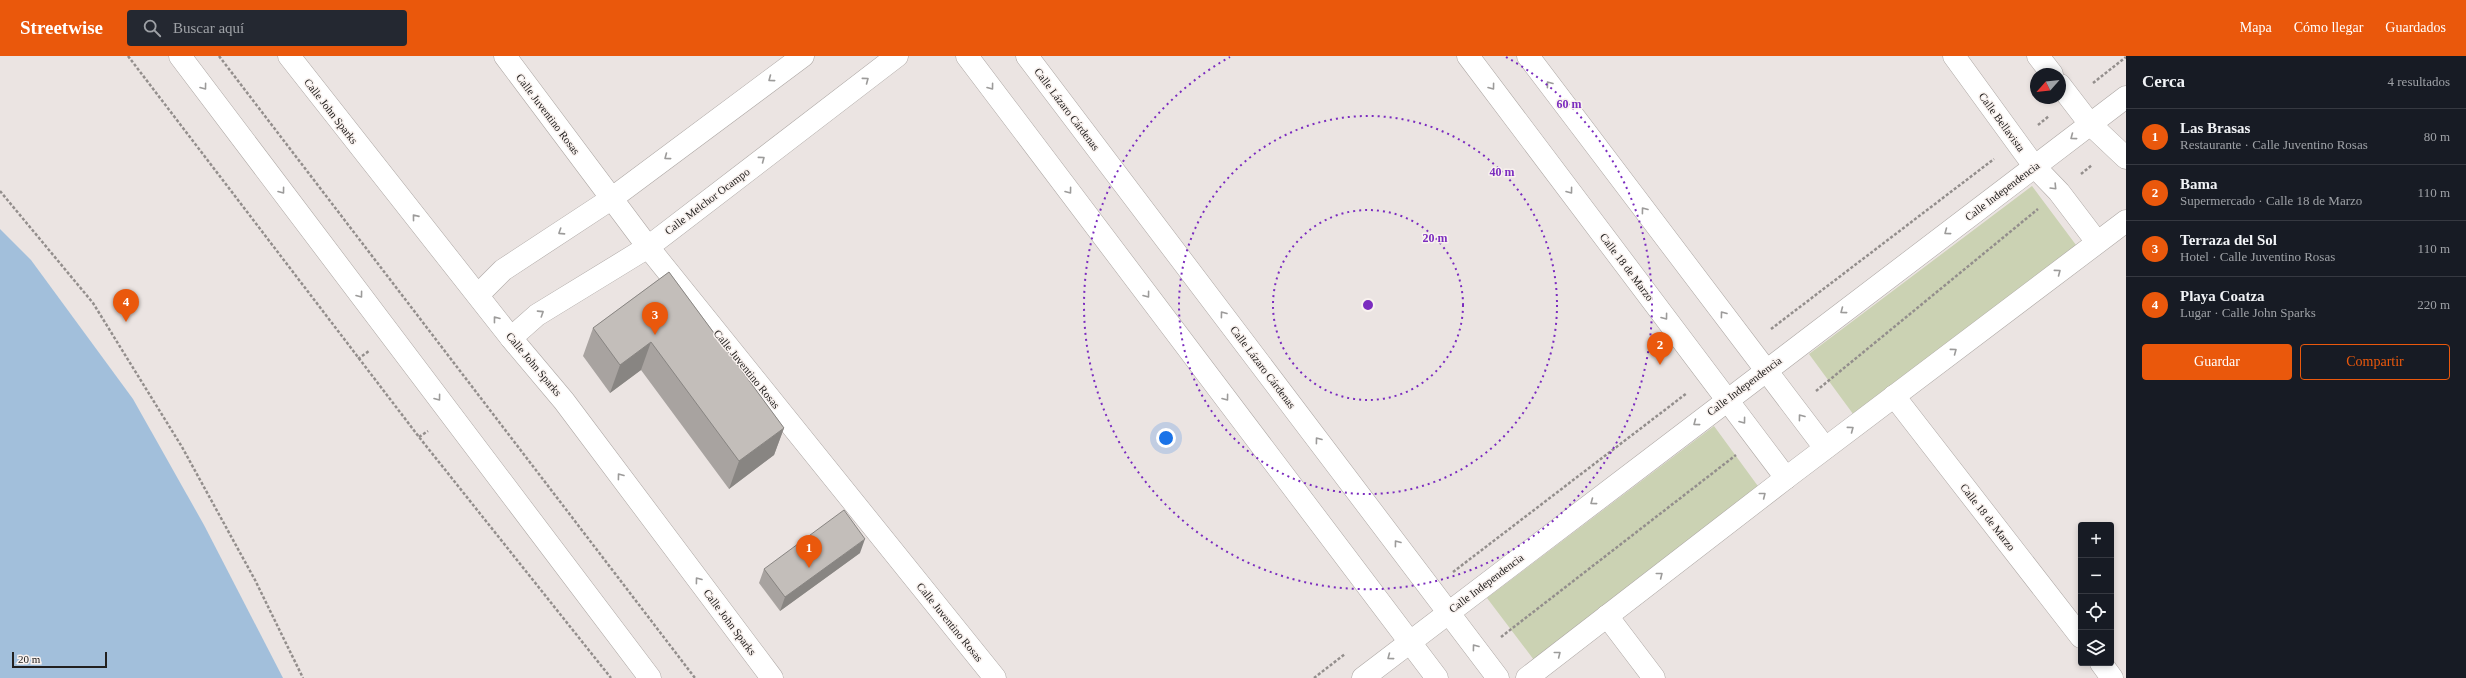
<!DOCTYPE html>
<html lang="es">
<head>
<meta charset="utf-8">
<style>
  :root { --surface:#171b24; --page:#242831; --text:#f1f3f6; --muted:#9ea1a6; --line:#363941; --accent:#ea580c }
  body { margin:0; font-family:"Times New Roman",serif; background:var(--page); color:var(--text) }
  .controls { position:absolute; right:12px; bottom:12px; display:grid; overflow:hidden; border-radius:4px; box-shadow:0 2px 6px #0003 }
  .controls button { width:36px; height:36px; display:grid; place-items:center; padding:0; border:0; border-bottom:1px solid var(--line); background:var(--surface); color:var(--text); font:20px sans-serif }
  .compass { position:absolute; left:2030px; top:12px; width:36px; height:36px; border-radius:50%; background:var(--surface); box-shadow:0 2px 6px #0003; rotate:243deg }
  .scale { position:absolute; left:12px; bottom:10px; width:95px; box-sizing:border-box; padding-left:4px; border:2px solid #22201f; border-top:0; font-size:11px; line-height:14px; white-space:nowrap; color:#22201f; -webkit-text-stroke:3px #f9f2ef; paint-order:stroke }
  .you { position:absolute; left:1166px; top:382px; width:14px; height:14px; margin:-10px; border:3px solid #fff; border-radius:50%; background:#1a73e8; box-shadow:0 0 0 6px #1a73e833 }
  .badge { display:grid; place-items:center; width:26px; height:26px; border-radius:50%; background:var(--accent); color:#fff; font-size:13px; font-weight:700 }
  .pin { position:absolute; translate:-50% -33px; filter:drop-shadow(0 1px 2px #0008) }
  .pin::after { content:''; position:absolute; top:21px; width:14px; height:12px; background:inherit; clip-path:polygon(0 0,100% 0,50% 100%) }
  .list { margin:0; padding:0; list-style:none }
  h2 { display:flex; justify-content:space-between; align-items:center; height:52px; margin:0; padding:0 16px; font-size:17px }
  h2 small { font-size:13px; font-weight:400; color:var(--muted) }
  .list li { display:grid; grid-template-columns:26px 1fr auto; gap:12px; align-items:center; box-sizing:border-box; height:56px; padding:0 16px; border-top:1px solid var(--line) }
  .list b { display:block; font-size:15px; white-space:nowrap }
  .list p { margin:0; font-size:13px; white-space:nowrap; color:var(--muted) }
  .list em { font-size:13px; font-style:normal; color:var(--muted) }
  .actions { display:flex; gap:8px; padding:12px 16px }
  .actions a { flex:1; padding:9px 0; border:1px solid var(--accent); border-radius:4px; text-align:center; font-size:14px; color:var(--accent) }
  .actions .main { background:var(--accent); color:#fff }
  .icon { flex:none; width:22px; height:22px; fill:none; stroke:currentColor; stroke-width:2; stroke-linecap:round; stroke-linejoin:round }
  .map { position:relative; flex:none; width:2126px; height:622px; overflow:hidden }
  header { display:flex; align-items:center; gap:24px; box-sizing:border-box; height:56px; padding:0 20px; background:var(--accent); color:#fff }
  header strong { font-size:19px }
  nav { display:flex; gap:22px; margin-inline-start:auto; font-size:14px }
  .search { width:280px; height:36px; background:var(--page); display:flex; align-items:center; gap:10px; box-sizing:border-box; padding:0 14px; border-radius:4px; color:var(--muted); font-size:15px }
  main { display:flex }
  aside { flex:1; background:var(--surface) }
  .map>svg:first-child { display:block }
</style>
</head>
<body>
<header>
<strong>Streetwise</strong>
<div class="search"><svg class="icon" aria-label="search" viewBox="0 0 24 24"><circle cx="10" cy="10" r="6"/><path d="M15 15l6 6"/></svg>Buscar aquí</div>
<nav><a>Mapa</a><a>Cómo llegar</a><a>Guardados</a></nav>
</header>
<main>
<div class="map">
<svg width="2126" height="622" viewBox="0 0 2126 622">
  <rect width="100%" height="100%" fill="#ebe4e2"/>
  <!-- green -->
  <path fill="#cbd2b3" d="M2032 130 2079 193 1856 362 1809 298Z
    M1714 370 1763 437 1537 608 1487 542Z"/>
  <!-- water -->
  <path fill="#a2bfdb" d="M0 173 31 204 133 343 204 469 283 622H0Z"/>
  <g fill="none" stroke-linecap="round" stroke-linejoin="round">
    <defs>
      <path id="minor" d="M505 0 648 191 995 622
        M967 0 1437 622
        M1027 0 1498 622
        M1468 0 1786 422
        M1528 0 1825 392
        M1954 0 2034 110 2059 136 2097 186
        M2038 0 2052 18
        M2060 29 2090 68 2126 102
        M478 239 503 214 611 143 803 0
        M511 282 537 259 648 191 897 0
        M1894 340 2081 581
        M1607 560 1654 622
        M2101 607 2112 622"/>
      <path id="secondary" d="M180 0 650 622
        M289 0 511 282 564 345 772 622"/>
      <path id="primary" d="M1363 622 2126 41
        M1527 622 1786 422 2126 165"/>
    </defs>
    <!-- minor casing -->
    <use href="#minor" stroke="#ada7a4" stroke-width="23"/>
    <!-- secondary casing -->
    <use href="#secondary" stroke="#ada7a4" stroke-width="23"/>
    <!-- primary casing -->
    <use href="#primary" stroke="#ada7a4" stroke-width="23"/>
    <!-- path -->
    <path stroke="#938e8c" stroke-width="2.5" stroke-dasharray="3 2" stroke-linecap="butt" d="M128 0 419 381 611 622
      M219 0 695 622
      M2093 27 2126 1
      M2038 69 2049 60
      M2081 118 2092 109
      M0 135 93 247 182 391 255 524 303 622
      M1771 273 1994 103
      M358 303 369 295
      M1816 335 2038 153
      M419 381 428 375
      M1453 516 1687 337
      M1501 581 1736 399
      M1314 622 1345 598"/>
    <!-- minor -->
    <use href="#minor" stroke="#fff" stroke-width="22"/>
    <!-- secondary -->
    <use href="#secondary" stroke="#fff" stroke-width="22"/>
    <!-- primary -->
    <use href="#primary" stroke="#fff" stroke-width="22"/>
  </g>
  <!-- wall -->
  <path fill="#a8a3a0" d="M669 216 784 372 774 399 729 433 641 314 610 337 583 300 593 272Z
    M860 497 780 555 759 527 764 513Z"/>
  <!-- shaded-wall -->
  <path fill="#888582" d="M651 286 641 314 610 337 620 309Z
    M784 372 774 399 729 433 739 405Z
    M865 483 860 497 780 555 785 541Z"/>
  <!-- building -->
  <path fill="#c3beba" stroke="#888582" d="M669 216 784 372 739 405 651 286 620 309 593 272Z
    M844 454 865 483 785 541 764 513Z"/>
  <!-- one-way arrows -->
  <defs><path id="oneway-chevron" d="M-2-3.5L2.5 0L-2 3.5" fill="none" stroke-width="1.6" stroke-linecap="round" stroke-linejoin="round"/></defs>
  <g stroke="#9c9b9a">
    <use href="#oneway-chevron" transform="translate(771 23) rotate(143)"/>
    <use href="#oneway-chevron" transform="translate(866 24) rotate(-37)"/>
    <use href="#oneway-chevron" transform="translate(1549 28) rotate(-127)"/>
    <use href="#oneway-chevron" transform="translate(204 31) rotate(53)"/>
    <use href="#oneway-chevron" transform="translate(991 31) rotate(53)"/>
    <use href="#oneway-chevron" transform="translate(1492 31) rotate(53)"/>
    <use href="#oneway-chevron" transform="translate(2073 81) rotate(143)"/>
    <use href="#oneway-chevron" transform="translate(667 101) rotate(143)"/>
    <use href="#oneway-chevron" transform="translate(762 103) rotate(-37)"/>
    <use href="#oneway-chevron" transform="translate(2054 131) rotate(46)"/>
    <use href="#oneway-chevron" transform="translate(282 135) rotate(53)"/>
    <use href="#oneway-chevron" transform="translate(1069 135) rotate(53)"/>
    <use href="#oneway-chevron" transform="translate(1570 135) rotate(53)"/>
    <use href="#oneway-chevron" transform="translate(1644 154) rotate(-127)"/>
    <use href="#oneway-chevron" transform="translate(415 161) rotate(-129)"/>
    <use href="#oneway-chevron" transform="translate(561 176) rotate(147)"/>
    <use href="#oneway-chevron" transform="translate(1947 176) rotate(143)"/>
    <use href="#oneway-chevron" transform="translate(2058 216) rotate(-37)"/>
    <use href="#oneway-chevron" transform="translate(360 239) rotate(53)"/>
    <use href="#oneway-chevron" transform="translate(1147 239) rotate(53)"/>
    <use href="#oneway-chevron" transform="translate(1843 255) rotate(143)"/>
    <use href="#oneway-chevron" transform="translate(541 257) rotate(-33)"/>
    <use href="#oneway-chevron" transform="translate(1223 258) rotate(-127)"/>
    <use href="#oneway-chevron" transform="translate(1723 258) rotate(-127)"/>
    <use href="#oneway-chevron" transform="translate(1665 261) rotate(53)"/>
    <use href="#oneway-chevron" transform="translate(496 263) rotate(-128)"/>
    <use href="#oneway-chevron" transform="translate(1954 295) rotate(-37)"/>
    <use href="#oneway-chevron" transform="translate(438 342) rotate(53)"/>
    <use href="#oneway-chevron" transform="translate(1226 342) rotate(53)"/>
    <use href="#oneway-chevron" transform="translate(1801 361) rotate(-127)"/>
    <use href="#oneway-chevron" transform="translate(1743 365) rotate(53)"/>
    <use href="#oneway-chevron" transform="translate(1696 367) rotate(143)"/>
    <use href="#oneway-chevron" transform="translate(1851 373) rotate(-37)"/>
    <use href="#oneway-chevron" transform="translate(1318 384) rotate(-127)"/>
    <use href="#oneway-chevron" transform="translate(620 420) rotate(-127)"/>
    <use href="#oneway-chevron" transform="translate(1763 439) rotate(-38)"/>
    <use href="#oneway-chevron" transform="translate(1593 446) rotate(143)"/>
    <use href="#oneway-chevron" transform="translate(1397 487) rotate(-127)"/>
    <use href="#oneway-chevron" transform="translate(1660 519) rotate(-38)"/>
    <use href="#oneway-chevron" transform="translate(698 524) rotate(-127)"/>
    <use href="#oneway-chevron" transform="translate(1475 591) rotate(-127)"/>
    <use href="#oneway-chevron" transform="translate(1558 598) rotate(-38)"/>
    <use href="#oneway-chevron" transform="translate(1390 601) rotate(143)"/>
  </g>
  <!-- distance rings -->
  <g fill="none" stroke="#7b2cbf" stroke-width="2" stroke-dasharray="2 4">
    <circle cx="1368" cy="249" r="95"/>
    <circle cx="1368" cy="249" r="189"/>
    <path d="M1506 1A284 284 0 1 1 1230 1"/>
  </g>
  <g text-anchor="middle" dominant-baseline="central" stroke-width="3" stroke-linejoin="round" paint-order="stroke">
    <!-- street labels -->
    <g font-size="11" fill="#22201f" stroke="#f9f2ef">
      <text transform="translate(1067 53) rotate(53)">Calle Lázaro Cárdenas</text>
      <text transform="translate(331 55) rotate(52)">Calle John Sparks</text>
      <text transform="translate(548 58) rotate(53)">Calle Juventino Rosas</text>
      <text transform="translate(2002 66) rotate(54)">Calle Bellavista</text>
      <text transform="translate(2002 135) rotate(-37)">Calle Independencia</text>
      <text transform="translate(707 145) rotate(-37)">Calle Melchor Ocampo</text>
      <text transform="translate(1627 211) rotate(53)">Calle 18 de Marzo</text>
      <text transform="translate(534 308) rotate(50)">Calle John Sparks</text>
      <text transform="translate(1263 311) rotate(53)">Calle Lázaro Cárdenas</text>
      <text transform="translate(747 313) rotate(51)">Calle Juventino Rosas</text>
      <text transform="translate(1744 330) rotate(-37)">Calle Independencia</text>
      <text transform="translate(1988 461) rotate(52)">Calle 18 de Marzo</text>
      <text transform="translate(1486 527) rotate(-37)">Calle Independencia</text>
      <text transform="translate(730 566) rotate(53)">Calle John Sparks</text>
      <text transform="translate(950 566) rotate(51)">Calle Juventino Rosas</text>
    </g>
  </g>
  <circle cx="1368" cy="249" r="6" fill="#7b2cbf" stroke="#f9f2ef" stroke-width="2"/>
  <g font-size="12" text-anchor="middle" font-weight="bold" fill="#7b2cbf" stroke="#f9f2ef" stroke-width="3" stroke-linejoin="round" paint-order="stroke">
    <text x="1569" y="52">60 m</text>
    <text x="1502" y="120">40 m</text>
    <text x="1435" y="186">20 m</text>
  </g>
</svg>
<div class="controls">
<button>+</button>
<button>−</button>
<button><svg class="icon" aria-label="locate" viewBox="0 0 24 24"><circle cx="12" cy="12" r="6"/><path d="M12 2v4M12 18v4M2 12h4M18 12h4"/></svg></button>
<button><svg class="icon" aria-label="layers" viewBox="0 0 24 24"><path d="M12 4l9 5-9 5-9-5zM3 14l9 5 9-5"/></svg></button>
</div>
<svg class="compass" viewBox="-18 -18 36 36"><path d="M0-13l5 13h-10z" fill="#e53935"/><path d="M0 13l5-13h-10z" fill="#9ea1a6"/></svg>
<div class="scale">20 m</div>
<div class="you"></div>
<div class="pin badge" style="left:809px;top:512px">1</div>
<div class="pin badge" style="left:1660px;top:309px">2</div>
<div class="pin badge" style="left:655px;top:279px">3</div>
<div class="pin badge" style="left:126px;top:266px">4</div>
</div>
<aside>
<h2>Cerca<small>4 resultados</small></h2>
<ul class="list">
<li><span class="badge">1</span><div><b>Las Brasas</b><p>Restaurante · Calle Juventino Rosas</p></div><em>80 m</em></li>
<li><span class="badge">2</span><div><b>Bama</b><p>Supermercado · Calle 18 de Marzo</p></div><em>110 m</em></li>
<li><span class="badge">3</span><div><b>Terraza del Sol</b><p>Hotel · Calle Juventino Rosas</p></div><em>110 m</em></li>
<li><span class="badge">4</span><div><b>Playa Coatza</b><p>Lugar · Calle John Sparks</p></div><em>220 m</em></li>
</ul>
<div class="actions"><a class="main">Guardar</a><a>Compartir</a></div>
</aside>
</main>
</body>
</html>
